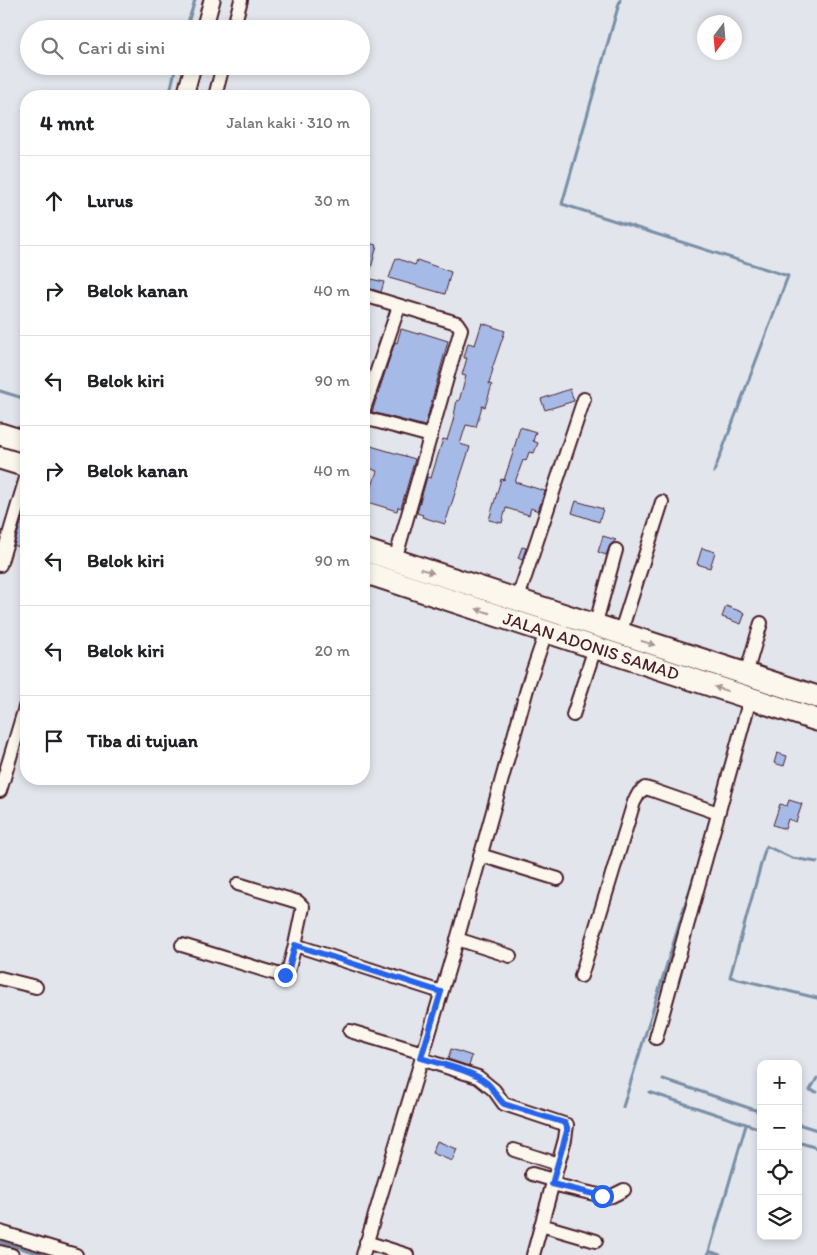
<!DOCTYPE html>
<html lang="id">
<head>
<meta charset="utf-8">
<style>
  :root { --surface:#fff; --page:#f6f6f6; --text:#202124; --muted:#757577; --line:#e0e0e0 }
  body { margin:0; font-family:Itim,sans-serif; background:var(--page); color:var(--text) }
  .controls { position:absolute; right:15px; bottom:15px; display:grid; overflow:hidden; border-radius:10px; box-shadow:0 2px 8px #0003 }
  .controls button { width:45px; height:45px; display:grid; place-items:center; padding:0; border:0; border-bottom:1px solid var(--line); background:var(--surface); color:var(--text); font:25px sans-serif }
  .compass { position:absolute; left:697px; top:15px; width:45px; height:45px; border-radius:50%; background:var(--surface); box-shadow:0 2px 8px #0003; rotate:196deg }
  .stop { position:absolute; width:15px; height:15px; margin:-11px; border:4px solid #2563eb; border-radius:50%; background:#fff }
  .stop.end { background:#2563eb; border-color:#fff; box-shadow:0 1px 5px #0008 }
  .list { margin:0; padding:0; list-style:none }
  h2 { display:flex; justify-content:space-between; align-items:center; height:65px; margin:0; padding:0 20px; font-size:21px }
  h2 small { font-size:16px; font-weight:400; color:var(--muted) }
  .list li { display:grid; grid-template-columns:32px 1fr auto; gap:15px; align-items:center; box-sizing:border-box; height:90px; padding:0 20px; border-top:1px solid var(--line) }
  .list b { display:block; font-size:19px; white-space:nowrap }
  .list em { font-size:16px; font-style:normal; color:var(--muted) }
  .icon { flex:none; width:28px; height:28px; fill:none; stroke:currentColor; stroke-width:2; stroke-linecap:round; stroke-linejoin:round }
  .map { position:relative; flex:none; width:817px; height:1255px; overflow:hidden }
  .search { position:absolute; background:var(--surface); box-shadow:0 2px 8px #0003; left:20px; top:20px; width:350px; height:55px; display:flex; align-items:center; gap:12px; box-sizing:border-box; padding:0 18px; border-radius:28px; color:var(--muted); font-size:19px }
  .panel { position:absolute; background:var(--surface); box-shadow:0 2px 8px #0003; left:20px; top:90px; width:350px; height:695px; border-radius:20px }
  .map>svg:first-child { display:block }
</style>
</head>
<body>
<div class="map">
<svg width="817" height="1255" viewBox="0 0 817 1255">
  <rect width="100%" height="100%" fill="#e2e5eb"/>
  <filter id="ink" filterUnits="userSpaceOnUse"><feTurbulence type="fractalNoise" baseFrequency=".02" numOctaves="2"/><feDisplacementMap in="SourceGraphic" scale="10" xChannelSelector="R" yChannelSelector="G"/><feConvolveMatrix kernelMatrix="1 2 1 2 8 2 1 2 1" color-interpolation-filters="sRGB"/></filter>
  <g filter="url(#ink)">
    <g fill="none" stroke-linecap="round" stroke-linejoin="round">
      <!-- stream -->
      <path stroke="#798fa7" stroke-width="3" d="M620 0 562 204 788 276 714 472
        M186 29 195 0
        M169 96 176 66
        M0 391 26 399
        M817 862 792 858 766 846 730 977 817 998
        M817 1078 810 1090 817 1092
        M663 1079 761 1112
        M649 1092 761 1129
        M623 1107 694 876
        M798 1124 817 1130
        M798 1142 817 1148
        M0 1242 43 1255
        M709 1251 720 1255
        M708 1255 746 1125"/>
    </g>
    <!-- building -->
    <path fill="#a6bae8" stroke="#4a1f2b" d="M364 242 377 245 367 284 364 283Z
      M396 258 415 265 417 260 451 272 445 294 389 278Z
      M371 279 384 282 381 292 368 288Z
      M482 323 505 331 492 369H493L489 384 492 385 485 407 482 406 476 427 466 425 460 444 470 447 445 524 422 517 423 515 417 513 427 477 431 478 443 439 447 440 453 421 457 400 459 401 466 376 462 375 467 358H464L468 343 475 345Z
      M401 329 418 334 419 332 448 341 425 426 372 412 395 342 397 343Z
      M570 389 574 401 545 410 541 399Z
      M520 427 536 432 533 441 538 443 534 453 529 452 526 461 523 460 515 482 545 491 538 511 531 508 529 515 506 508 502 523 489 520 501 479 504 480 512 456Z
      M364 444 415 459 401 508 398 507 397 511 367 502 377 471 364 466Z
      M576 501 603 509 599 522 572 513Z
      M26 507V544L24 549 14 545Z
      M603 536 616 540 610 545 606 555 598 552Z
      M522 547 526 548 522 560 518 558Z
      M702 548 715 552 710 568 697 564Z
      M726 606 745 613 741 624 722 617Z
      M777 753 787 756 784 766 774 763Z
      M789 800 802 804 796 822 788 819 785 829 773 825 780 804 787 806Z
      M451 1049 472 1056 469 1066 448 1059Z
      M437 1141 457 1149 452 1161 432 1153Z"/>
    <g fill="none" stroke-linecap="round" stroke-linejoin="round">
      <defs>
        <path id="minor" d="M233 29 241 0
          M215 96 223 66
          M364 295 457 323 461 329 395 560
          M364 409 399 306
          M364 418 431 436
          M0 565 26 478
          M517 601 584 399
          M595 626 616 550
          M620 634 662 502
          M746 674 761 623
          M573 715 595 648
          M0 791 26 704
          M480 855 558 879
          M238 884 298 902 303 907 295 945 441 992
          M457 939 510 956
          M182 945 280 975H285L288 972 295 945
          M581 976 634 802 639 793 645 788 652 790 718 813
          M0 978 36 987
          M350 1031 423 1053
          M656 1038 750 699
          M421 1059 478 1077 494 1090 504 1104 567 1125 565 1139 533 1255
          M514 1150 558 1164
          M532 1174 553 1180
          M552 1184 607 1197 612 1196 624 1190
          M541 1225 596 1241
          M0 1232 76 1255
          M366 1242 407 1255
          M0 1252 12 1255
          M363 1255 455 947 529 682 546 632"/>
        <path id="tertiary" d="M204 29 212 0
          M185 96 193 66"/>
        <g id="trunk">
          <path d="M0 434 26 442"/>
          <path d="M0 458 26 466"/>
          <path d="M364 550 817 697"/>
          <path id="s1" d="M364 572 817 720"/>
        </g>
      </defs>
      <!-- minor casing -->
      <use href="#minor" stroke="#4a1f2b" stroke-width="16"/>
      <!-- tertiary casing -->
      <use href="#tertiary" stroke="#4a1f2b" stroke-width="19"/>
      <!-- trunk casing -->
      <use href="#trunk" stroke="#4a1f2b" stroke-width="25"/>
      <!-- minor -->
      <use href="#minor" stroke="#fbf7ec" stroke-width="12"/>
      <!-- tertiary -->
      <use href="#tertiary" stroke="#fbf7ec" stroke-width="15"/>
      <!-- trunk -->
      <use href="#trunk" stroke="#fbf7ec" stroke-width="21"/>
    </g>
    <!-- one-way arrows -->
    <defs><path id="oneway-solid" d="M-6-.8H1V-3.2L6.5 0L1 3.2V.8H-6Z" transform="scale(1.25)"/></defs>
    <g fill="#ab9695">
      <use href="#oneway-solid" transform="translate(427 571) rotate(18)"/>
      <use href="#oneway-solid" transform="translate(483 611) rotate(-162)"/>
      <use href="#oneway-solid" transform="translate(648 643) rotate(17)"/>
      <use href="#oneway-solid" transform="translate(721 689) rotate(-162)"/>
    </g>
  </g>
  <g fill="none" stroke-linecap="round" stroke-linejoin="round" filter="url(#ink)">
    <!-- route -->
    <path stroke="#2563eb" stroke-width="6" d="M285 975 288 972 295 945 441 992 421 1058C440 1064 472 1070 487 1083 494 1089 497 1098 504 1104L565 1123 567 1127V1131L552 1184 602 1196"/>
  </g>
  <g text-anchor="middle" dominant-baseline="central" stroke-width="4.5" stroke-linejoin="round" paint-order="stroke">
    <!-- street labels -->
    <g font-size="18" fill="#4a1f2b" stroke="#fbf7ec">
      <text stroke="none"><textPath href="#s1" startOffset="239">JALAN ADONIS SAMAD</textPath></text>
    </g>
  </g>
</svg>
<div class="controls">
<button>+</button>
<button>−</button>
<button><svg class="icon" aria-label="locate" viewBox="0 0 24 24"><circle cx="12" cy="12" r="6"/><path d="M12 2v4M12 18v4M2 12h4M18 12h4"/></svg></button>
<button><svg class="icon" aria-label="layers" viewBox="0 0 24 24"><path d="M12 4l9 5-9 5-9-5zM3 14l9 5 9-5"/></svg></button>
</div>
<svg class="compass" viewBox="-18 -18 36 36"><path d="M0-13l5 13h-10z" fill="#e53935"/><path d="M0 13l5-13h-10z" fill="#757577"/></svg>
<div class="stop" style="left:602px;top:1196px"></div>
<div class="stop end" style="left:285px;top:975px"></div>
<div class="search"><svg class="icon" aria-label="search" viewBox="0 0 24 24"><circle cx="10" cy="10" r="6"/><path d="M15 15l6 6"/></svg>Cari di sini</div>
<section class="panel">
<h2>4 mnt<small>Jalan kaki · 310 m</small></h2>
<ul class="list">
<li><svg class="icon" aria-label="ahead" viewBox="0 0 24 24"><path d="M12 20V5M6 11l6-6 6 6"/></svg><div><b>Lurus</b></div><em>30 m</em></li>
<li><svg class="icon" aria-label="right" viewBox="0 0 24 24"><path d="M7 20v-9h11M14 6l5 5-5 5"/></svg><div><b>Belok kanan</b></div><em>40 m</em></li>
<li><svg class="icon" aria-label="left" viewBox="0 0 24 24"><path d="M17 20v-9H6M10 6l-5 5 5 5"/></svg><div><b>Belok kiri</b></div><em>90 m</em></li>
<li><svg class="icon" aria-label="right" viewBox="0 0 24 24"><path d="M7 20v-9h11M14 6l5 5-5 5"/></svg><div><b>Belok kanan</b></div><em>40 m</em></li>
<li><svg class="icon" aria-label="left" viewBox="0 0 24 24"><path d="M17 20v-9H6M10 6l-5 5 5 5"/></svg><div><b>Belok kiri</b></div><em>90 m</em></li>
<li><svg class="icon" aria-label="left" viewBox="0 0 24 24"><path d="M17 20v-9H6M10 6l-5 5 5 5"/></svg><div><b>Belok kiri</b></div><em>20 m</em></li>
<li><svg class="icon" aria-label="arrive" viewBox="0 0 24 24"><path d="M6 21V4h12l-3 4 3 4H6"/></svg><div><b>Tiba di tujuan</b></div></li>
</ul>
</section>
</div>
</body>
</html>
